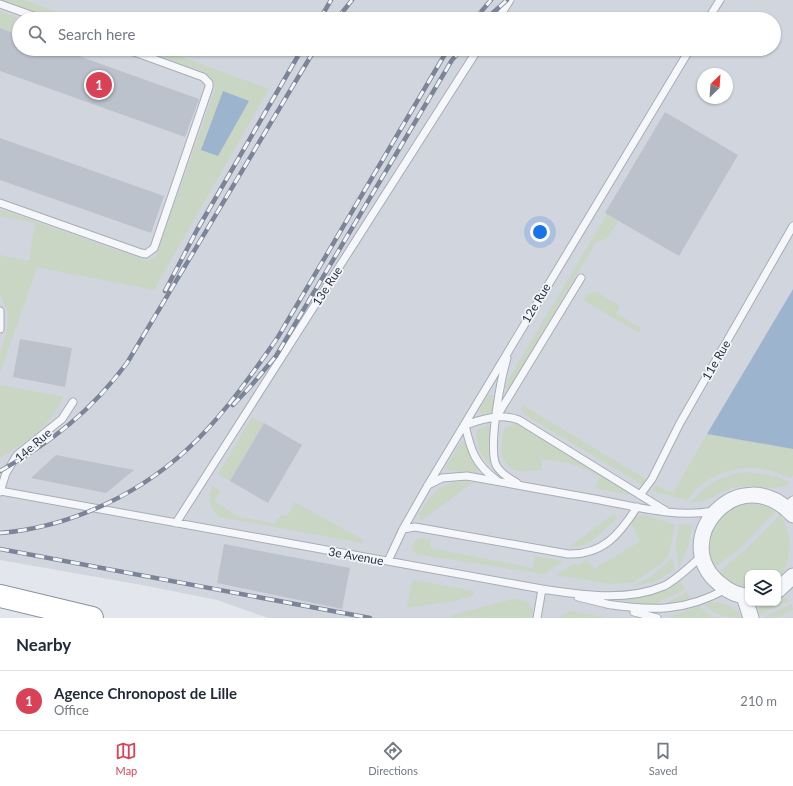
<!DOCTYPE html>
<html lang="en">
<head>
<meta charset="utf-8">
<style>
  :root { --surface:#fff; --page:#f6f6f7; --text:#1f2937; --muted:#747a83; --line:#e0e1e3; --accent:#d84156 }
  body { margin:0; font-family:Lato,sans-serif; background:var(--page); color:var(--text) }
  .controls { position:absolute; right:12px; bottom:12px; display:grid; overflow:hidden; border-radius:8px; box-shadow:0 1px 3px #0004 }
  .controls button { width:36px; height:36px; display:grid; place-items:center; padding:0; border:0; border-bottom:1px solid var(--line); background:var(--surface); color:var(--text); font:20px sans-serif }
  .compass { position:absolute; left:697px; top:68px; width:36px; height:36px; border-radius:50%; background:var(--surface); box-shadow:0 1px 3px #0004; rotate:25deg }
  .you { position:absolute; left:540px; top:232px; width:14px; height:14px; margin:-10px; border:3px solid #fff; border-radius:50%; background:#1a73e8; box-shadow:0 0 0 6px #1a73e833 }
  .badge { display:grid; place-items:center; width:26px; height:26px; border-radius:50%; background:var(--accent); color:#fff; font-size:13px; font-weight:700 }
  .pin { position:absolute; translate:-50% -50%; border:2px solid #fff; box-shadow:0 1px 4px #0006 }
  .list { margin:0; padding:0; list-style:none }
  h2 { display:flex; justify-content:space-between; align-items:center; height:52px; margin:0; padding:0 16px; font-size:17px }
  h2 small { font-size:13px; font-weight:400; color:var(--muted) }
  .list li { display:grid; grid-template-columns:26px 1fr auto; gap:12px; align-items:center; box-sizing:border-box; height:60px; padding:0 16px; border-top:1px solid var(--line) }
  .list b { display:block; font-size:15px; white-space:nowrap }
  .list p { margin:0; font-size:13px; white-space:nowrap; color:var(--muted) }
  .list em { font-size:13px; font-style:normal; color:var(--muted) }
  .icon { flex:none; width:22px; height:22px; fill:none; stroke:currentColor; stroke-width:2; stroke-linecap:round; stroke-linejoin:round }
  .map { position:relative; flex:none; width:793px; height:618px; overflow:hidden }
  .search { position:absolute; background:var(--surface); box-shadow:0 1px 3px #0004; left:12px; right:12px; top:12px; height:44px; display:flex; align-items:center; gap:10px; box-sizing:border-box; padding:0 14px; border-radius:22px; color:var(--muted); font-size:15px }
  .sheet { height:112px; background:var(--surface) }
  nav { display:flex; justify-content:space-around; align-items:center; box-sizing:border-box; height:56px; border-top:1px solid var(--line); background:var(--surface); font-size:11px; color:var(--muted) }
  nav a { display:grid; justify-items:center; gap:2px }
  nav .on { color:var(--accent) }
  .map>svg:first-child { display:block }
</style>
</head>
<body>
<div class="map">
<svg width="793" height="618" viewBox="0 0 793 618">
  <rect width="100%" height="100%" fill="#e3e6ec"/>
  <!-- built -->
  <path fill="#d1d5de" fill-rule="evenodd" d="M0 0H793V289L708 434 793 449V618H268L217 600 142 585 0 560ZM19 19H774V49H19ZM703 74H727V98H703ZM748 573H778V603H748Z"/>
  <!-- green -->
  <path fill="#c8d6c3" d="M3 0H24L77 19H56Z
    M0 11 16 17 11 32 0 28Z
    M140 49H160L269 89 154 290 37 267 0 373V355L7 330 8 313 0 294V255L29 261 35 223 0 216V209L148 261 156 256 215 89 214 81 205 72Z
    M607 214 618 221 607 239 596 242 507 392 506 388 508 380Z
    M597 292 620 306 616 313 641 328 639 333 583 300 589 293Z
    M0 385 63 397C49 429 28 440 0 458Z
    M489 394 492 395 494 405 493 412 481 414 480 408Z
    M522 405 648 480 644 486 525 415 521 410Z
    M252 417 264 423 230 481 218 474Z
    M513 424 519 425 628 490 629 495 595 488 600 477C578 464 567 462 542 459V470C533 470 521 473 513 469 498 462 500 441 505 428Z
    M488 425 490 427 488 448 491 464C481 459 473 439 478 429Z
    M707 434 793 449V475L791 478C778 473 765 468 752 468 729 467 700 479 688 500L658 493 652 490 655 485 673 493Z
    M462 441 466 443 470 456 479 472 478 474 449 470 445 468Z
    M746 472 775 476 790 483C776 493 760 484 744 486 722 487 714 502 691 503 705 484 723 475 746 472Z
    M466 481 473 483 422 520 419 518V514C432 492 439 483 466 481Z
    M213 486 220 491 214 501 239 517 276 524 277 519 283 515 287 516 295 502 363 540V543L219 517C210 507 206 498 213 486Z
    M747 503 765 505 776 511 738 550 713 569 708 553 713 525 730 509Z
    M615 513 616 519C602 531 588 550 569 547Z
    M779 513C793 534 793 561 778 581V573H748V591L743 590 717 574 747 548 777 518Z
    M645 515 675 525 669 555 661 564 634 582 610 584 556 575 573 564H581L587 559 594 569 640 541 631 523 636 516Z
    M679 524 692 525 689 544 679 568 676 545Z
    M423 538 431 539 430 548 533 568 535 556 563 561 544 574 416 554 412 548C414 540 416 539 423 538Z
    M672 558 675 570 654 582 633 586 652 576Z
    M412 580 474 591 473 596 458 600 407 608Z
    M681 582 685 589 653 605 616 600C639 597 659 591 681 582Z
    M687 592 690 598 663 605Z
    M786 597 789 601 754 617V608L778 603Z
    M513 599 527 601 533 611 531 618H452V615Z
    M709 602C723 602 735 605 741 618 726 618 715 615 704 604Z
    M791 604 793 609 780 617 763 618Z
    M699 606 713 618H674L668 616 685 612Z
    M569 611 609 618H559Z"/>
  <!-- water -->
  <path fill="#9cb4ce" d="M223 91 249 101 218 156 201 150Z
    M793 289V449L707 434Z"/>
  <!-- building -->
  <path fill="#bcc2cc" d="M0 28 19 35V49H59L199 99 185 137 0 71Z
    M665 112 738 155 679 256 605 213Z
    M0 138 164 196 151 233 0 180Z
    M20 339 72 348 65 387 13 377Z
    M264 423 302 445 268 503 230 481Z
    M56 455 134 470 106 493 31 478Z
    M224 544 350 568 342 609 217 583Z"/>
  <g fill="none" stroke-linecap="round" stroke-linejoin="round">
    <defs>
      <path id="service" d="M0 4 42 19
        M498 19 510 0
        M708 19 720 0
        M0 203 141 253 146 254 154 248 209 87V83L203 77 126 49
        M0 311V329
        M507 358C501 378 488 446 496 465 500 473 510 479 517 483
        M497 416 581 278
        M498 481C475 465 471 451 465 425 483 419 500 413 519 420L666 511
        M428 485 442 478 467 476C511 484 555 492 600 500 637 507 677 518 715 511
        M0 491 542 589C580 595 627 602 664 586 678 579 691 565 703 555
        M0 492 6 473 17 455 62 419 73 402
        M640 495 652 479 680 423 793 226
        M785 506 793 500
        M176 523 478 49
        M403 529 415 527 568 554C603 555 620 534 637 507
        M388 561 403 529 428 485 690 49
        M578 597 611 605
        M606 604C651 611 685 612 726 589
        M634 612 657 618
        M537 618 542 589"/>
      <path id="minor" d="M778 590 793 576
        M744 596 751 618
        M748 596C738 596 728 591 720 584 666 540 740 457 793 515"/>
      <path id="motorway" d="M0 596 92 618"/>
    </defs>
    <!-- service casing -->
    <use href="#service" stroke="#a7adb7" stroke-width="9"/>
    <!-- minor casing -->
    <use href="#minor" stroke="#a7adb7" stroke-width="17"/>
    <!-- motorway casing -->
    <use href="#motorway" stroke="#8993a4" stroke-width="24"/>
    <!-- service -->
    <use href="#service" stroke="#f6f7fa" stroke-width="7"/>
    <!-- minor -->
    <use href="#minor" stroke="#f6f7fa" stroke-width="15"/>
    <!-- motorway -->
    <use href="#motorway" stroke="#fff" stroke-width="22"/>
    <defs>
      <path id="rail" d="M320 19 331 0
        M337 19 352 0
        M475 19 491 0
        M486 19 507 0
        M165 291 197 230 302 49
        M233 405 250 387 276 356 452 60 462 49
        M0 471C52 442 91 411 127 363L315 49
        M0 533C73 527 145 492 197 440 227 410 253 373 278 337L448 49
        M0 549 370 618"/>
    </defs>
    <!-- rail casing -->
    <use href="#rail" stroke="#7b8597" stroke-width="4.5"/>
    <!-- rail -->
    <use href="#rail" stroke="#f3f5f9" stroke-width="3" stroke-dasharray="9" stroke-linecap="butt"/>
  </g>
  <g text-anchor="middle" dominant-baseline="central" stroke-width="3.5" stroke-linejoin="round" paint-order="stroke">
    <!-- street labels -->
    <g font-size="12" fill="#293346" stroke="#f3f5f9">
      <text transform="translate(327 286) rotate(-57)">13e Rue</text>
      <text transform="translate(536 303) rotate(-59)">12e Rue</text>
      <text transform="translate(716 360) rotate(-60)">11e Rue</text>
      <text transform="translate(33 445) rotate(-41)">14e Rue</text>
      <text transform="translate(356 556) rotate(10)">3e Avenue</text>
    </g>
  </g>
</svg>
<div class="controls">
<button><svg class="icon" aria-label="layers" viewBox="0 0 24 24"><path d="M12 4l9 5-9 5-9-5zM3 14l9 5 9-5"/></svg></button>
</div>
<svg class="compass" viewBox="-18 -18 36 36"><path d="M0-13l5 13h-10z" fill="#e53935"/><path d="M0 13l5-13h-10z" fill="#747a83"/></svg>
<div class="you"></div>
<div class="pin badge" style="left:99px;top:85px">1</div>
<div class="search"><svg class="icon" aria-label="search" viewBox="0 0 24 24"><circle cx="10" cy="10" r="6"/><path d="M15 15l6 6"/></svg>Search here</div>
</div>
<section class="sheet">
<h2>Nearby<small></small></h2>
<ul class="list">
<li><span class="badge">1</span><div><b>Agence Chronopost de Lille</b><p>Office</p></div><em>210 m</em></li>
</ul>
</section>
<nav>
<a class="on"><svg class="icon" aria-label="map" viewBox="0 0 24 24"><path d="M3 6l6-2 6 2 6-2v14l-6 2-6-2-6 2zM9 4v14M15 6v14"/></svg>Map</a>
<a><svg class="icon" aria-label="directions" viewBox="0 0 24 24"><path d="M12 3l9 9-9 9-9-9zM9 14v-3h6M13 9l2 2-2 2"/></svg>Directions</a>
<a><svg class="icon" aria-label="saved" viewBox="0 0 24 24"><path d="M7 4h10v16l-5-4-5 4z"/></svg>Saved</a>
</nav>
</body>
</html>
